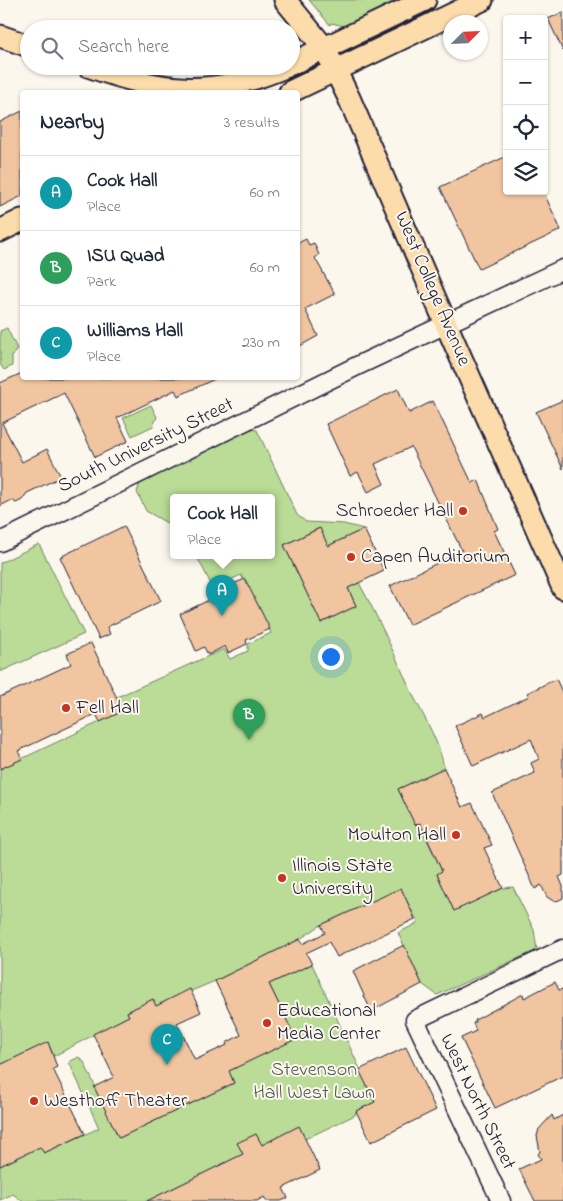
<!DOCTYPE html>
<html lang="en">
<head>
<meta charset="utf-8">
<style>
  :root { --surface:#fff; --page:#f6f6f7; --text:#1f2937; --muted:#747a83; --line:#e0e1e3; --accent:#c8321e }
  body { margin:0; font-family:"Indie Flower",sans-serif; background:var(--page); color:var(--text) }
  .controls { position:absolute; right:15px; top:15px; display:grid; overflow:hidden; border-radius:5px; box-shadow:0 1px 4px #0004 }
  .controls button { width:45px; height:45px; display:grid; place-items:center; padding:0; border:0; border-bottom:1px solid var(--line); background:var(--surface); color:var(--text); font:25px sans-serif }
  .compass { position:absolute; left:443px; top:15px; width:45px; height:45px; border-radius:50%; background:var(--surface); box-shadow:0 1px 4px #0004; rotate:66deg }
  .you { position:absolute; left:330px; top:656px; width:18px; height:18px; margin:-12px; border:4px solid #fff; border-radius:50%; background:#1a73e8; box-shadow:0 0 0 8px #1a73e833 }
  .badge { display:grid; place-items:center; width:32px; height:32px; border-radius:50%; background:var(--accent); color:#fff; font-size:16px; font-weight:700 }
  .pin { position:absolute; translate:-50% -41px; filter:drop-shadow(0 1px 2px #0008) }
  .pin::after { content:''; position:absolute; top:26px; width:18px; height:15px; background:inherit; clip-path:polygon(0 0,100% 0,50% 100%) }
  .popup { position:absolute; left:170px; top:494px; width:105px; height:65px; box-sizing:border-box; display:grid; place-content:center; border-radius:5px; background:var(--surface); filter:drop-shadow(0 1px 4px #0005); font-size:16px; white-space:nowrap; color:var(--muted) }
  .popup b { font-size:19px; color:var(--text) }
  .popup::after { content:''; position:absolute; left:50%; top:100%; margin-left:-10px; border:10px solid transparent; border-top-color:var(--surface) }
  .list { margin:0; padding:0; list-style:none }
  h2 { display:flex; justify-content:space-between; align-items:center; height:65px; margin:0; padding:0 20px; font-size:21px }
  h2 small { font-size:16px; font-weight:400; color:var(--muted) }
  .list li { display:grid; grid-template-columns:32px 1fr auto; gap:15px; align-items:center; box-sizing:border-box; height:75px; padding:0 20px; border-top:1px solid var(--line) }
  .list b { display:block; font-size:19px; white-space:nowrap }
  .list p { margin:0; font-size:16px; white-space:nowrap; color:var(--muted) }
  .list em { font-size:16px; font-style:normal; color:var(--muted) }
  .icon { flex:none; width:28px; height:28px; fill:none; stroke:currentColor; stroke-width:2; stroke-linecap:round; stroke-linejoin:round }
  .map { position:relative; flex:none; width:563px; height:1201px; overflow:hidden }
  .search { position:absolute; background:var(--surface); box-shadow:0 1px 4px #0004; left:20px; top:20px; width:280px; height:55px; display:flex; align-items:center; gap:12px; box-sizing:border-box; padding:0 18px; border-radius:28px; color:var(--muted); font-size:19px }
  .panel { position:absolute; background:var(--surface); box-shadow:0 1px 4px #0004; left:20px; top:90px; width:280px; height:290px; border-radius:5px }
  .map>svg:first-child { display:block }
</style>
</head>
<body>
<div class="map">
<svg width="563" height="1201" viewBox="0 0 563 1201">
  <rect width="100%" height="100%" fill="#fbf7ec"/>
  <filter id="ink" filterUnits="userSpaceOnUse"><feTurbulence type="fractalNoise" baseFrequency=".02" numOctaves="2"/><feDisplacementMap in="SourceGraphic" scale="10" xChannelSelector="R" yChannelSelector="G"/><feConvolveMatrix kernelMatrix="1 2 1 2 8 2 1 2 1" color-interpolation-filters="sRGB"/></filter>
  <g filter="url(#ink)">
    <!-- green -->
    <path fill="#badc96" stroke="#6e7f68" d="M309 0H406L349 27 331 23 330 25Z
      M7 328 17 349 12 356V366L4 370 0 364V331Z
      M151 405 157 417 153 426 132 436 123 418Z
      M249 429 257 430 297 515 306 522 344 524 364 529 328 546 319 528 284 545 321 623 356 606 348 588 359 583C380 620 396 659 414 697 425 719 440 743 444 768L398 789 415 824 419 823 442 871 437 874 454 910 503 888 513 887 534 930 537 950 437 995 422 984 398 933 418 923 401 889 321 925 300 939 215 981 156 1006 152 1000 127 1012 129 1016 54 1056 48 1043 0 1065V769L123 711 117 697 224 649 230 659 248 651V644L271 633 241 575 213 588 196 555H271V497H173V520L167 523 146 511 137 492 140 483Z
      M39 544 84 634 0 672V563Z
      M312 964 375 1102 356 1111 355 1115 305 1139 299 1127 147 1201H22L13 1194 0 1200V1166L40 1147 44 1153 99 1128 69 1062 79 1057 84 1062 119 1138 234 1083 228 1071 295 1038 269 984Z"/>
    <!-- building -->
    <path fill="#f0c59f" stroke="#22223b" d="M563 12V51L548 19Z
      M22 111V196L0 207V122Z
      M507 156V191H543L561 230 479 269 440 187Z
      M306 239 309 245 314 243 319 255 315 258 335 294 305 309 318 336 298 347V243Z
      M22 373V378H217L178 396 175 390 117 418 128 441 95 457 64 393 2 423 22 462 47 449 61 477 27 493 22 500 16 503 12 500 0 506V383Z
      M398 389 409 413 433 401 472 483 478 480 498 529 494 531 515 575 409 625 390 586 462 551 411 447 375 464 384 484 368 492 358 472 350 476 326 424Z
      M563 400V469L536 412Z
      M124 526 161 601 107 627 110 634 99 639 60 557Z
      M320 528 328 546 364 529 384 571 348 588 356 606 321 623 284 545Z
      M245 579 270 629 246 640 247 644 228 653 225 646 208 655 204 647 196 651 180 614 209 600 207 595Z
      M91 643 123 711 100 722 96 714 18 751 22 759 0 769V697L71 664 67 654Z
      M556 679 563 694V875L559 877 563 886V898L555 902 547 897 541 885 535 889 492 793 535 773 531 763 539 759 531 739 473 766 455 726 483 713 485 717 529 696 527 693Z
      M444 768 462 807 472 803 492 845 484 848 503 888 454 911 437 874 442 871 420 823 415 825 398 789Z
      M401 888 415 919 337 957 329 942 306 953 312 964 269 984 296 1039 229 1071 234 1083 119 1138 94 1087 114 1077 93 1034 129 1016 127 1012 153 999 156 1006 190 989 201 1012 177 1023 195 1060 227 1045 226 1043 241 1035 215 981 300 939 302 944 325 933 321 925Z
      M404 945 422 984 371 1011 353 971Z
      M555 982 559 990 563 989V1076L495 1108 461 1038 476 1031 473 1023 476 1022 475 1020 523 994 524 998Z
      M48 1042 57 1067 53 1069 85 1134 44 1153 40 1147 0 1166V1065Z
      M406 1047 436 1110 371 1142 356 1111 375 1102 359 1070Z
      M552 1115 554 1120 563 1115V1201H535L519 1169 541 1159 538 1154 540 1152 537 1136 539 1129Z
      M299 1126 320 1170 283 1188 288 1198 281 1201H266L264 1197 257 1201H147L243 1154 237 1143 256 1134 262 1145Z"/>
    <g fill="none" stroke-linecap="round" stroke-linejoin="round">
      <defs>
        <path id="minor" d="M0 542 359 365 563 269
          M501 1201 415 1020 563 949"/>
        <path id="major" d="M285 0 325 49 349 98 446 324 563 588
          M0 36 29 46
          M291 64 425 0
          M88 66C165 93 211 99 287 66
          M290 92 482 0
          M0 231 22 220"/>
      </defs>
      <!-- minor casing -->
      <use href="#minor" stroke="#22223b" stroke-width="21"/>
      <!-- major casing -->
      <use href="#major" stroke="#22223b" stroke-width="25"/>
      <!-- minor -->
      <use href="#minor" stroke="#fbf7ec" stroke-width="18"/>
      <!-- major -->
      <use href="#major" stroke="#fddcac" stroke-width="21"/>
    </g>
  </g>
  <!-- markers -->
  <g fill="#c8321e" stroke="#fbf7ec" stroke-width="2">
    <circle cx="463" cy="511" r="5"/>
    <circle cx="351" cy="557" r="5"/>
    <circle cx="66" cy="708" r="5"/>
    <circle cx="456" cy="835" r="5"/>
    <circle cx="282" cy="878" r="5"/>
    <circle cx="267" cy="1023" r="5"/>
    <circle cx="34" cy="1101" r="5"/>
  </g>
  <g text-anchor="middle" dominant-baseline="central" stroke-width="4" stroke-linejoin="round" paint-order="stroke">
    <!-- street labels -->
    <g font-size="20" fill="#22223b" stroke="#fbf7ec">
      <text transform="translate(432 289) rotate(67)">West College Avenue</text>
      <text transform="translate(146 446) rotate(-26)">South University Street</text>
      <text transform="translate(477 1102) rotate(64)">West North Street</text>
    </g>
    <!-- poi labels -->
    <g font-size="20" fill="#22223b" stroke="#fbf7ec" text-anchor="start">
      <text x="453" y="511" text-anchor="end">Schroeder Hall</text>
      <text x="361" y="557">Capen Auditorium</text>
      <text x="76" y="708">Fell Hall</text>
      <text x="446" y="835" text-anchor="end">Moulton Hall</text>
      <text x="292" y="866">Illinois State<tspan x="292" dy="23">University</tspan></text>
      <text x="277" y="1011">Educational<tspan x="277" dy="23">Media Center</tspan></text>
      <text x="44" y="1101">Westhoff Theater</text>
    </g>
    <!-- park labels -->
    <g font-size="20" fill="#505a56" stroke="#fbf7ec">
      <text x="314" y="1070">Stevenson<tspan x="314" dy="23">Hall West Lawn</tspan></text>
    </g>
  </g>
</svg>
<div class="controls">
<button>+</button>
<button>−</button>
<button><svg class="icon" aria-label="locate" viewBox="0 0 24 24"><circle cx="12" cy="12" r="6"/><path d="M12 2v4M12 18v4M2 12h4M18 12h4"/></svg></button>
<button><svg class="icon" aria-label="layers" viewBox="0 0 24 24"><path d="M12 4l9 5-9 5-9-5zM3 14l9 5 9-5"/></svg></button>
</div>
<svg class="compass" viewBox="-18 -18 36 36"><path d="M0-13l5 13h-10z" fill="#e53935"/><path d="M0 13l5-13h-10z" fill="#747a83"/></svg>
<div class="you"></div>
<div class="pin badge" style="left:222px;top:616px;background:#0f9aa8">A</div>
<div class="popup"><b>Cook Hall</b>Place</div>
<div class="pin badge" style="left:249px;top:740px;background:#2e9e5b">B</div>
<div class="pin badge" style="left:167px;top:1065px;background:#0f9aa8">C</div>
<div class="search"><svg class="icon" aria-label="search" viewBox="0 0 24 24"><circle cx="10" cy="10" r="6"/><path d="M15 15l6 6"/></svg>Search here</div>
<section class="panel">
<h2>Nearby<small>3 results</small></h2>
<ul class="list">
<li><span class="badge" style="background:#0f9aa8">A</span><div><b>Cook Hall</b><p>Place</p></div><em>60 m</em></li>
<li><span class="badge" style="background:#2e9e5b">B</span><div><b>ISU Quad</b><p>Park</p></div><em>60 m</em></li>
<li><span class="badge" style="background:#0f9aa8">C</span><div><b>Williams Hall</b><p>Place</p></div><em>230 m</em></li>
</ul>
</section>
</div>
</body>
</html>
